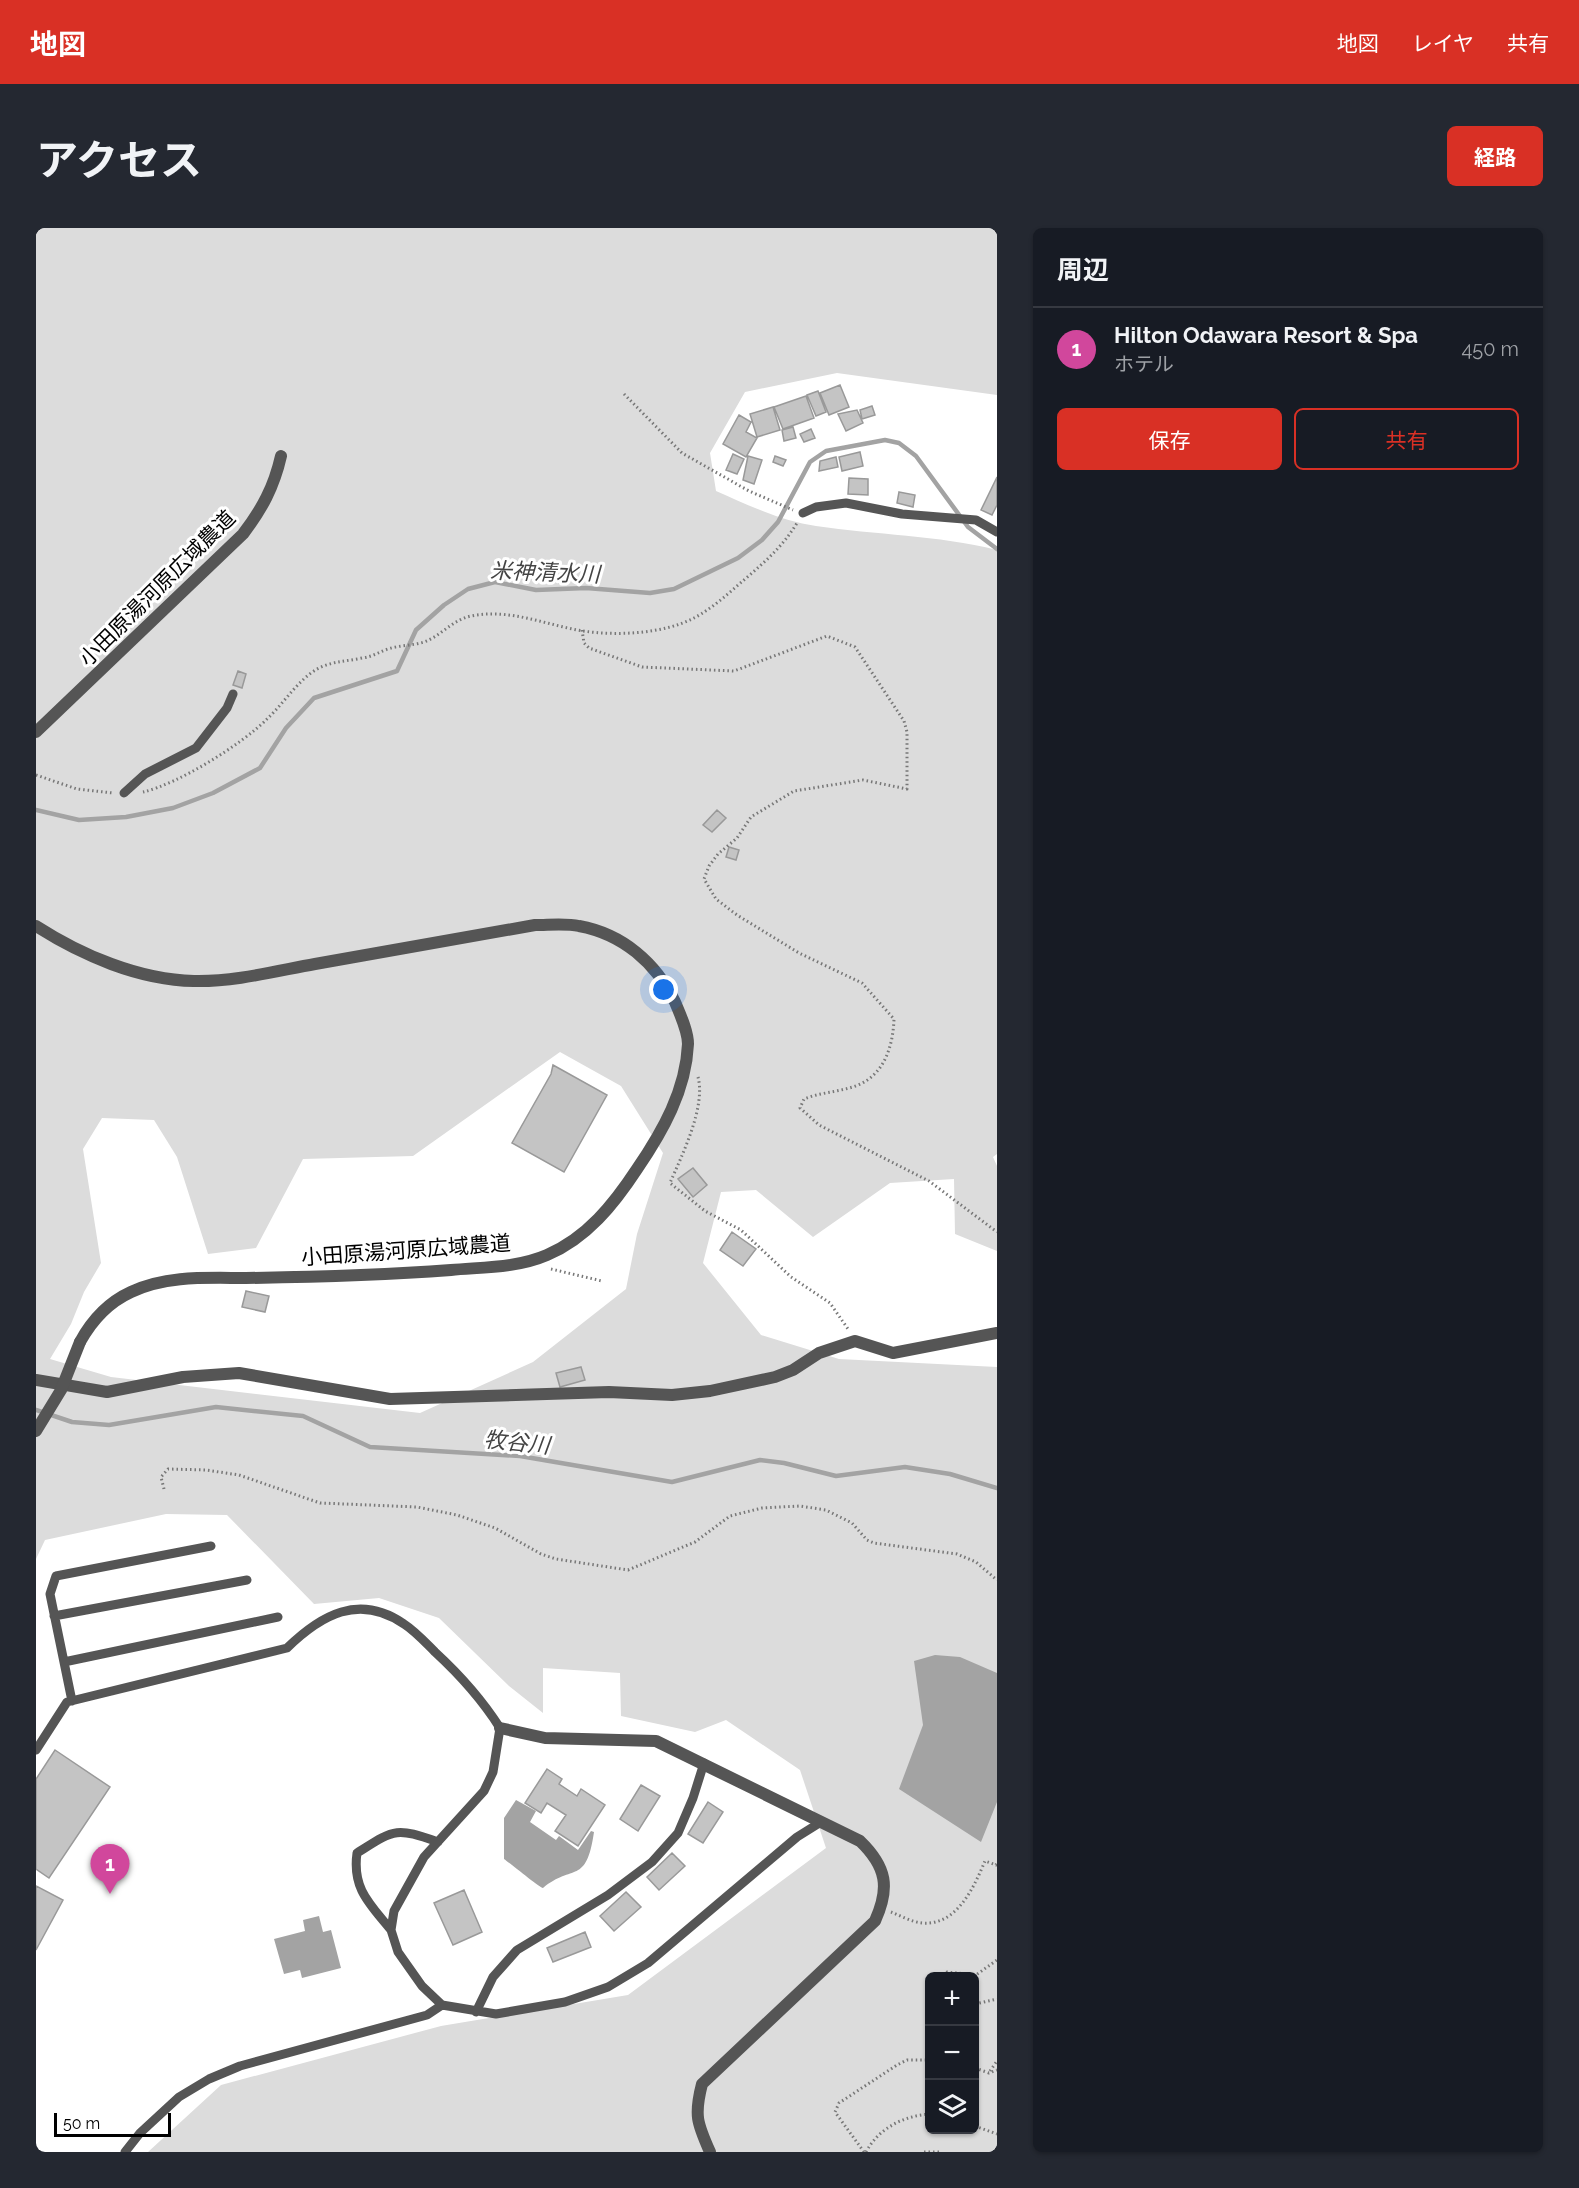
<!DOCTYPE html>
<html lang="ja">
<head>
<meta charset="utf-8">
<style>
  :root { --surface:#171b24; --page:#242831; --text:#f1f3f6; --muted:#9ea1a6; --line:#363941; --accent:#d93025 }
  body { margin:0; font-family:Raleway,"Noto Sans JP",sans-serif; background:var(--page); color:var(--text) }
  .controls { position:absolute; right:18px; bottom:18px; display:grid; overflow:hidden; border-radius:9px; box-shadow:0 2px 4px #0004 }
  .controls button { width:54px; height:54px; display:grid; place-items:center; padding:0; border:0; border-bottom:2px solid var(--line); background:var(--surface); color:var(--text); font:30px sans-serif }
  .scale { position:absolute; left:18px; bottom:15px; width:117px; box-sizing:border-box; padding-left:6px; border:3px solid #000; border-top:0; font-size:16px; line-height:21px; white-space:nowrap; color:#000; -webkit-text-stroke:4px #fff; paint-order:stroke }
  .you { position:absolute; left:628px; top:762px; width:21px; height:21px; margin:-15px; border:4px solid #fff; border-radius:50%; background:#1a73e8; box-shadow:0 0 0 9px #1a73e833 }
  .badge { display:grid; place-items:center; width:39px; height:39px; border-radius:50%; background:var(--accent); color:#fff; font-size:20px; font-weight:700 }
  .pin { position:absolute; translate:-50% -50px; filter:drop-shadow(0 2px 3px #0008) }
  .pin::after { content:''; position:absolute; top:32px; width:21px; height:18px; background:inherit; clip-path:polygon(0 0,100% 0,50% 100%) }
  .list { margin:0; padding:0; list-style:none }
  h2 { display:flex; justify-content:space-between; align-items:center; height:78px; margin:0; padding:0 24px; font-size:26px }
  h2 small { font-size:20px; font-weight:400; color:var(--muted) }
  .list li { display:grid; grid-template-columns:39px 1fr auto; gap:18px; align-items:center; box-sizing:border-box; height:84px; padding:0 24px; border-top:2px solid var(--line) }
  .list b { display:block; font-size:22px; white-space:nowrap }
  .list p { margin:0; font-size:20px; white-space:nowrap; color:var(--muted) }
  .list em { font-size:20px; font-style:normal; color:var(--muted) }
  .actions { display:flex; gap:12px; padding:18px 24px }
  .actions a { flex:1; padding:14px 0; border:2px solid var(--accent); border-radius:9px; text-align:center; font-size:21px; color:var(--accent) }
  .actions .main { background:var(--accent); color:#fff }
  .icon { flex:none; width:33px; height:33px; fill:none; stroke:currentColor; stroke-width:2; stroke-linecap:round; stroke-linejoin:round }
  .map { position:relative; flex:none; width:961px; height:1924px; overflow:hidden; border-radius:9px }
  header { display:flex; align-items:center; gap:36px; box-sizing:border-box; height:84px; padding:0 30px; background:var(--accent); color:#fff }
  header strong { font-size:28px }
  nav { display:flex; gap:33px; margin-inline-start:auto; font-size:21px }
  .intro { display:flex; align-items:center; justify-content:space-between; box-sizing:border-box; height:144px; padding:0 36px }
  h1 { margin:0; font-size:42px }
  .button { padding:15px 27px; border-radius:9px; background:var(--accent); color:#fff; font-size:21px; font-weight:700 }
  main { display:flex; gap:36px; padding:0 36px }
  aside { flex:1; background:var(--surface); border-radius:9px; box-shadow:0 2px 4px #0004 }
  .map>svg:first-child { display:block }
</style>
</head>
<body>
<header>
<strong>地図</strong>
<nav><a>地図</a><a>レイヤ</a><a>共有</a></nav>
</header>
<div class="intro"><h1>アクセス</h1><a class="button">経路</a></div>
<main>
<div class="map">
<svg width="961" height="1924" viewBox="0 0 961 1924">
  <rect width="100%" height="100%" fill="#fff"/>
  <!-- green -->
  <path fill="#dcdcdc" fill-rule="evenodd" d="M0 0H961V167L801 145 709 164 674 225 680 263C712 277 745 293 780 298 840 307 901 307 961 322V926L957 929 961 938V1023L919 1006 918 951 854 955 777 1009 720 962 685 964 667 1035 725 1107 803 1131 961 1139V1924H112L185 1857 405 1798 592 1767 790 1620 764 1542 690 1492 659 1504 585 1488 584 1445 507 1440V1485L473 1458 403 1390 343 1370 278 1376 191 1287 130 1286 9 1312 0 1331ZM524 824 585 858 627 925 601 1006 590 1061 497 1134 384 1185 75 1149 14 1131 35 1096 48 1064 65 1035 47 921 66 890 118 892 141 929 172 1026 220 1020 267 931 377 928ZM894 1748H939V1902H894Z"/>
  <!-- water -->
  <path fill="#a3a3a3" d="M899 1427 924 1429 961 1445V1574L945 1614 863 1561 887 1497 878 1433Z
    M480 1572 500 1583 494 1594 520 1612 523 1608 542 1622 555 1603 558 1604C550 1658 537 1635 507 1660 503 1659 475 1636 468 1631V1590Z
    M283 1688 287 1704 295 1702 305 1740 266 1750 264 1742 248 1746 238 1711 269 1703 267 1692Z"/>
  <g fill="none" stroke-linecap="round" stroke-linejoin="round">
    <!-- stream -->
    <path stroke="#a3a3a3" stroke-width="4.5" d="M0 582 43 592 90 589 137 580 177 565 224 540 250 500 278 470 361 443 380 402 408 377 432 361 459 354 500 362 550 360 614 365 638 361 702 330 726 312 742 294 774 234 790 223 849 212 863 215 880 228 932 299 961 321
      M0 1182 36 1194 73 1197 180 1179 267 1188 334 1219 484 1228 636 1254 724 1232 748 1235 800 1248 869 1239 914 1246 961 1260"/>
  </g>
  <!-- building -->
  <path fill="#c4c4c4" stroke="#999" stroke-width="1.5" d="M804 157 813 179 793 187 784 165Z
    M782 163 790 184 780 188 771 167Z
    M770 168 778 190 747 201 738 179Z
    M836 178 839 187 826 191 824 182Z
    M737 179 744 202 721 209 714 186Z
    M821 182 827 195 810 203 802 186Z
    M703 187 715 194 710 204 721 210 710 229 687 216Z
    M757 199 760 210 748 213 746 202Z
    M775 201 779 210 768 214 764 206Z
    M824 224 827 238 806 243 803 229Z
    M697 226 708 231 701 246 690 242Z
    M712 228 726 232 718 256 707 252Z
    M739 228 750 232 747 238 737 234Z
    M800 229 802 239 783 243 784 233Z
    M961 249V277L956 287 945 282Z
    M813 250 832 251V267L812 266Z
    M863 264 879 267 877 279 861 275Z
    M202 443 210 446 206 460 197 457Z
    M681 582 690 590 676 604 667 597Z
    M693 619 703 622 700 632 690 629Z
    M517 837 571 867 528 944 476 915 515 846Z
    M657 940 671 957 657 969 642 951Z
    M696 1004 720 1021 707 1038 684 1022Z
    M210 1063 233 1068 229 1084 206 1079Z
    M545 1139 549 1152 524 1159 520 1145Z
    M19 1522 74 1559 13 1650 0 1641V1551Z
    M511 1541 526 1551 523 1556 541 1568 545 1561 569 1577 542 1618 519 1603 530 1587 511 1575 505 1585 489 1575Z
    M605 1557 624 1568 602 1603 584 1591Z
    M672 1574 687 1584 667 1615 652 1606Z
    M636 1625 649 1638 623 1662 611 1649Z
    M0 1658 27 1672 0 1722Z
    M428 1662 446 1704 417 1717 398 1675Z
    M590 1664 605 1679 578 1703 564 1688Z
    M549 1704 555 1719 517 1734 511 1720Z"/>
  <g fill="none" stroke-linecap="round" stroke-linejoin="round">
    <!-- path -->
    <path stroke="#777" stroke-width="3" stroke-dasharray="1.5 3" stroke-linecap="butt" d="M588 166 646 225 713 263 757 282
      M546 402 548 415 553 420 606 439 698 443 791 408 819 419 868 493 871 504V561L827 552 758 563 715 589 701 610 682 626 673 638 668 651 680 671 701 687 763 725 826 755 858 791C857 817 849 846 822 857 805 864 785 864 768 871L764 880 783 897 893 953 961 1004
      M0 547 41 561 77 565
      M107 564C142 556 205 517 231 491 246 477 258 458 275 445 291 433 308 434 326 430 336 429 343 424 352 421 363 417 376 418 388 414 405 408 416 392 435 388 473 380 510 397 547 403 581 408 627 406 658 390 677 380 693 365 709 351 729 334 747 318 761 295
      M662 849C670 879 646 927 634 955L669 983 705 1002 755 1049 794 1075 812 1101
      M515 1041 566 1053
      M128 1261 125 1249 132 1241 170 1242 203 1247 284 1275 381 1279 421 1287 459 1300 505 1326 520 1331 592 1342 659 1314 694 1288 726 1280 764 1278 790 1282 816 1295 831 1312 838 1315 921 1326 940 1334 961 1352
      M855 1684C865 1688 876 1694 886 1695 921 1698 938 1659 949 1633L960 1637 961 1635
      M902 1748 911 1744 940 1747 961 1732
      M939 1776 961 1771
      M939 1840 953 1845 961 1842
      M954 1843 961 1833
      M939 1898 961 1906
      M828 1924 799 1884 803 1875 861 1837 871 1832H894
      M830 1924C843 1900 867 1888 894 1886
      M888 1924H903"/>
    <!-- service -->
    <path stroke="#555" stroke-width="9" d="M767 285 780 279 810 275 866 286 940 292 961 304
      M88 565 109 546 160 520 191 480 197 466
      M18 1388 211 1352
      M28 1434 242 1389
      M36 1473 14 1366 20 1348 175 1318
      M0 1522 31 1474 251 1420C285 1387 323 1365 368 1396 379 1403 389 1414 399 1424 424 1447 445 1470 464 1500L457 1544 448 1563 388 1629 358 1683 355 1702 362 1724 386 1758 406 1777 460 1786 529 1774 572 1759 612 1735 761 1609 785 1594
      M355 1702C334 1676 316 1661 321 1625 359 1601 359 1599 402 1614
      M440 1784 457 1749 481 1722 572 1667 616 1634 642 1605 657 1570 668 1535
      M89 1924 104 1905 143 1869 173 1851 204 1838 391 1787 406 1777"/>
    <!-- minor -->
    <path stroke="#555" stroke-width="12" d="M0 504 207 306C226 281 238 259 245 228
      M0 1152 71 1164 147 1149 203 1145 354 1171 573 1164 636 1167 674 1163 739 1149 757 1142 783 1125 819 1113 857 1125 961 1105"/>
    <!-- tertiary -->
    <path stroke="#555" stroke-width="12" d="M0 698C45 727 103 752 158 753 198 754 240 743 279 736 353 723 426 710 499 697 513 697 530 695 543 698 587 706 620 735 639 774 644 786 652 803 652 816 650 862 627 903 601 941 578 976 551 1010 511 1027 481 1040 447 1039 415 1042 347 1047 278 1049 210 1050 172 1050 131 1047 95 1064 71 1075 56 1092 44 1114
      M464 1500 509 1510 620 1513 824 1613C851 1639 854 1660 839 1693L666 1856C658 1887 661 1895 674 1924"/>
    <!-- tertiary-bridge -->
    <path stroke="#555" stroke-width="12" d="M0 1203 25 1162 44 1114"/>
  </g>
  <g text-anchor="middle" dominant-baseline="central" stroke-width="6" stroke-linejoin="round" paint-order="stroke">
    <!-- street labels -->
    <g font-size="21" fill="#000" stroke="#fff">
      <text transform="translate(121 360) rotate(-45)">小田原湯河原広域農道</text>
      <text transform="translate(370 1022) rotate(-4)">小田原湯河原広域農道</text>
    </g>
    <!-- water labels -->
    <g font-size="22" font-style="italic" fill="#444" stroke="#fff">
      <text transform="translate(509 344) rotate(2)">米神清水川</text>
      <text transform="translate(481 1214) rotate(6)">牧谷川</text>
    </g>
  </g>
</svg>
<div class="controls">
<button>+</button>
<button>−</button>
<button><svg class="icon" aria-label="layers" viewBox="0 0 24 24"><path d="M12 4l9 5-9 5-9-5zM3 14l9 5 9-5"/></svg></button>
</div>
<div class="scale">50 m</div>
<div class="you"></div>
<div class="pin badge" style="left:74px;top:1666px;background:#d1479c">1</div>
</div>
<aside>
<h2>周辺<small></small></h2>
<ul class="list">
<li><span class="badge" style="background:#d1479c">1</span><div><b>Hilton Odawara Resort &amp; Spa</b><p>ホテル</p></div><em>450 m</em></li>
</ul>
<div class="actions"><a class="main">保存</a><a>共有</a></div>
</aside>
</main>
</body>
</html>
